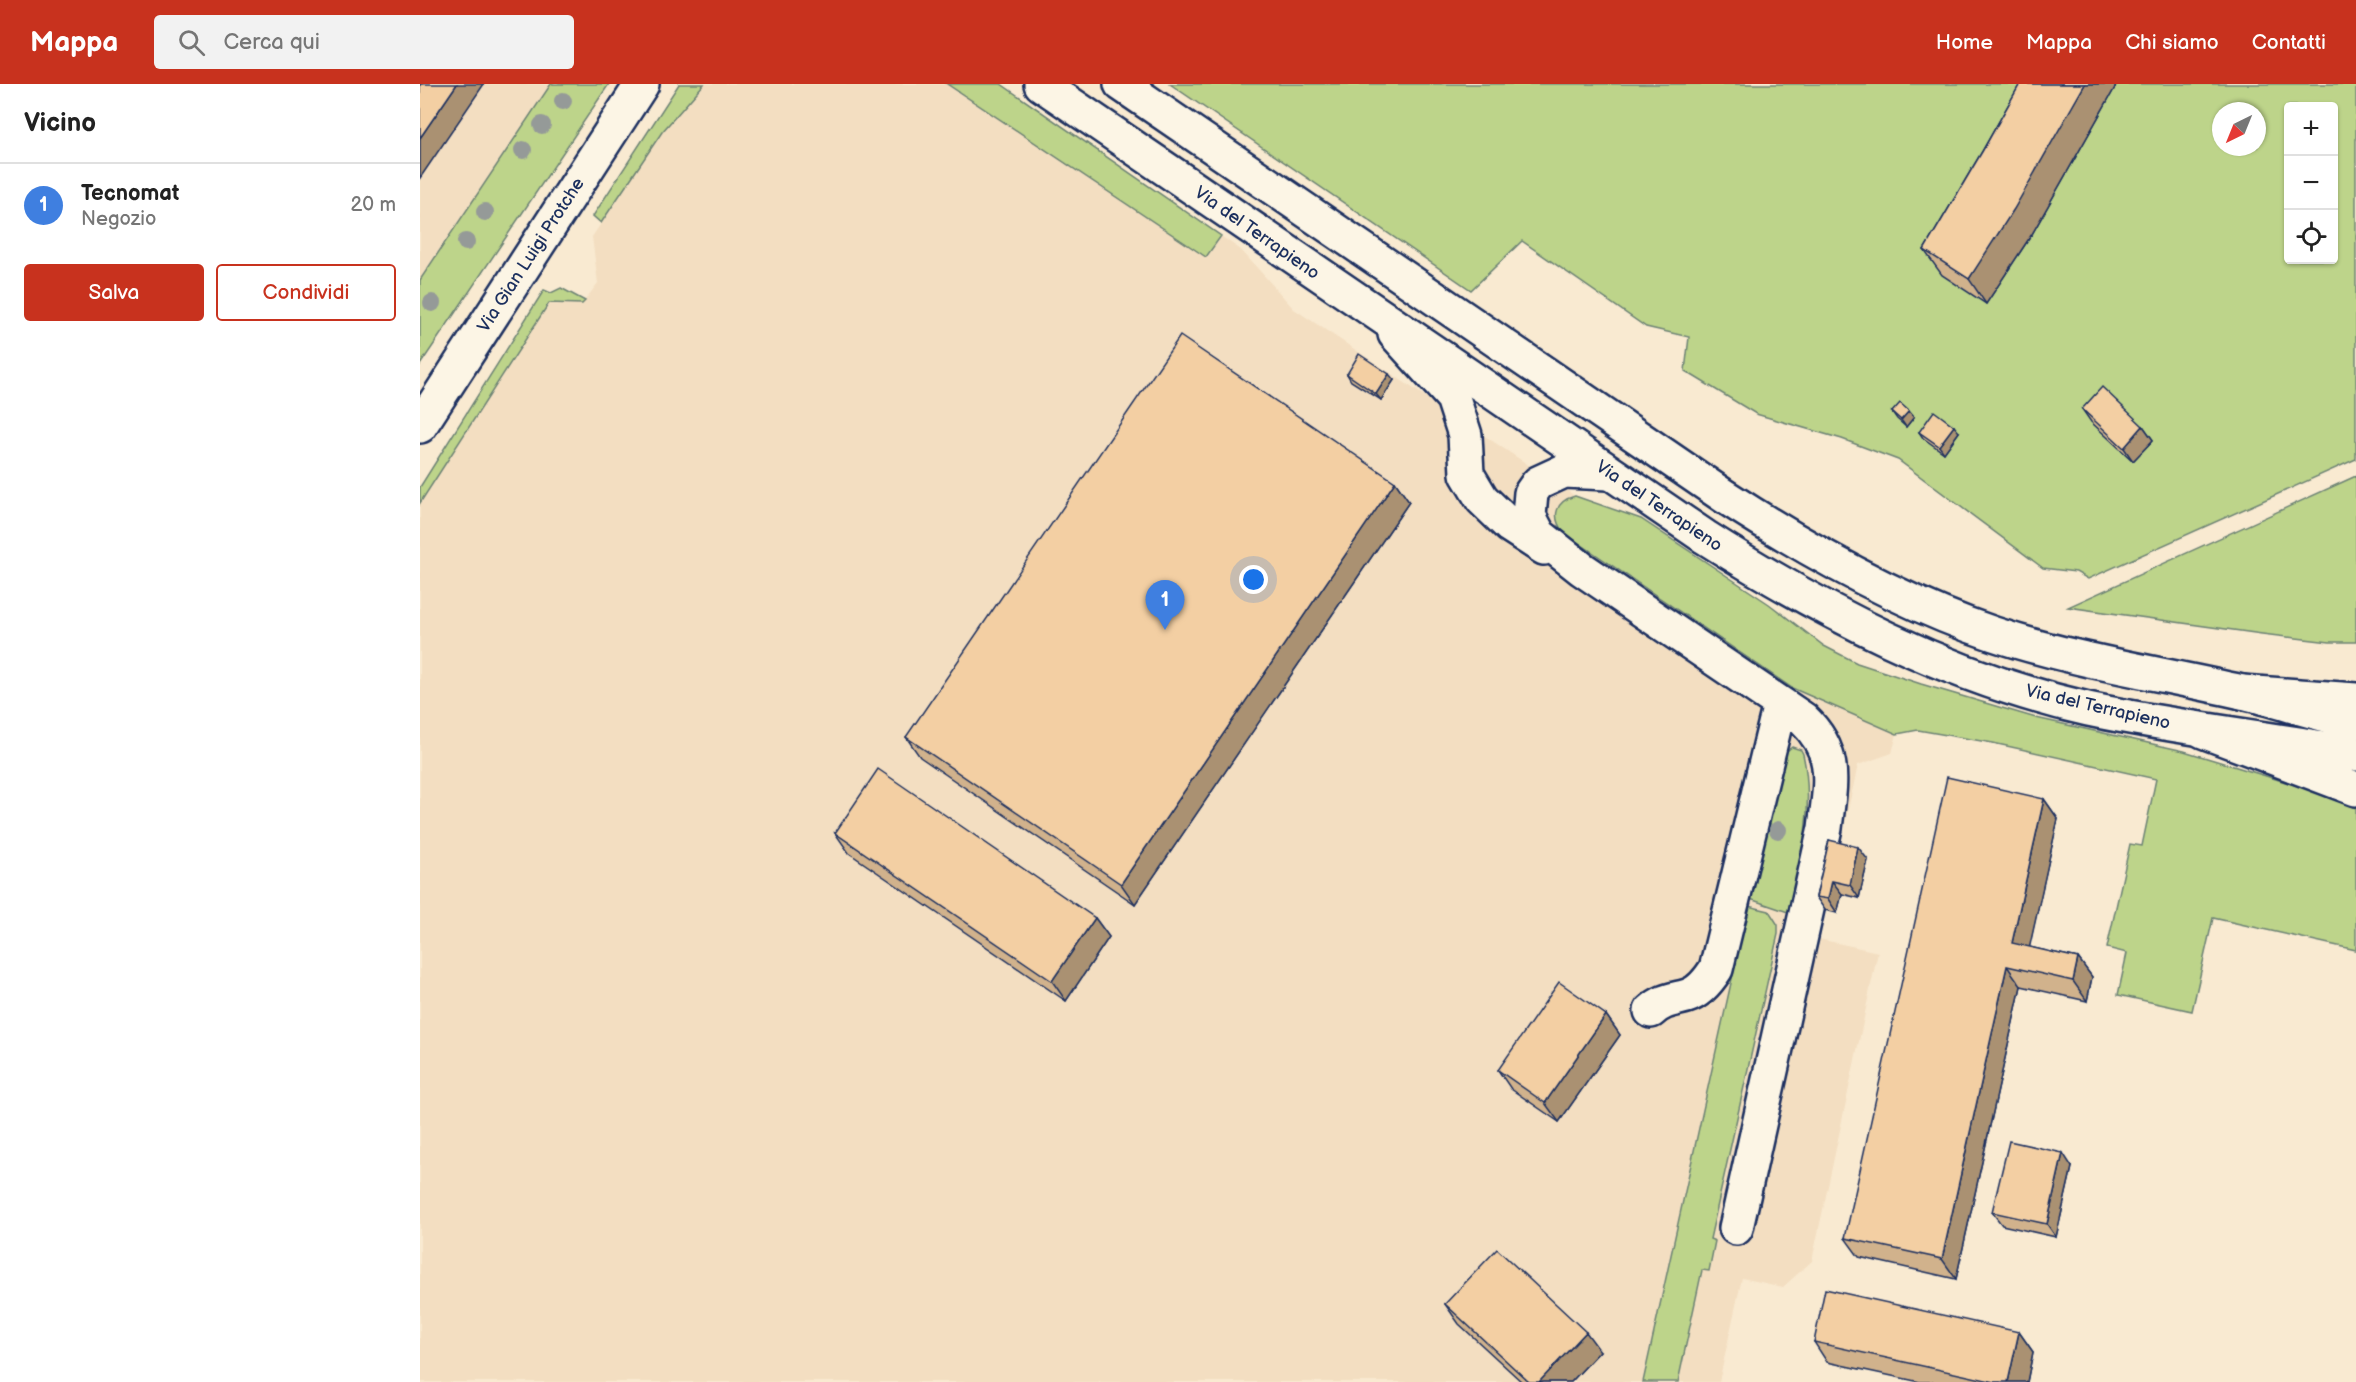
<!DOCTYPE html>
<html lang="it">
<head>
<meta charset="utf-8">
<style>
  :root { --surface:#fff; --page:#f2f2f2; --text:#222; --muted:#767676; --line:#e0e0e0; --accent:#c8321e }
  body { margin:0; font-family:"Balsamiq Sans",sans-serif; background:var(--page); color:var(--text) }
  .controls { position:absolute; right:18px; top:18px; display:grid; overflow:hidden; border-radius:6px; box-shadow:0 2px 4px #0004 }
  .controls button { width:54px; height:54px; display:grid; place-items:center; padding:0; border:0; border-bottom:2px solid var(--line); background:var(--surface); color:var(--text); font:30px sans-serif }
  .compass { position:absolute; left:1792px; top:18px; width:54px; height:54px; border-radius:50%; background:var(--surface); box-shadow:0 2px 4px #0004; rotate:223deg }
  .you { position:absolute; left:834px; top:496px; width:21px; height:21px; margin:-15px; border:4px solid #fff; border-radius:50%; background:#1a73e8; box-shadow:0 0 0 9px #1a73e833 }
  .badge { display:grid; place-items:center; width:39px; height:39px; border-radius:50%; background:var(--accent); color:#fff; font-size:20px; font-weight:700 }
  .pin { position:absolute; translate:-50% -50px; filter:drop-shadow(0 2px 3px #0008) }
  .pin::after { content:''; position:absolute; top:32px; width:21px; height:18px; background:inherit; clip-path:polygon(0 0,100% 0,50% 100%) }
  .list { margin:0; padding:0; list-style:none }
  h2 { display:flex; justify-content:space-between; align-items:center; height:78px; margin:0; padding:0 24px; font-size:26px }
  h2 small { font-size:20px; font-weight:400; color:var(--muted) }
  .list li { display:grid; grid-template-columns:39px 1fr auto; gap:18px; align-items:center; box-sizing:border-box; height:84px; padding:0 24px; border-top:2px solid var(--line) }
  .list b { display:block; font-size:22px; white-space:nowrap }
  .list p { margin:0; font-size:20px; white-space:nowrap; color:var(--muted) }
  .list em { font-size:20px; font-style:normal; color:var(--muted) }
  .actions { display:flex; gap:12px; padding:18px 24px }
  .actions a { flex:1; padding:14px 0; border:2px solid var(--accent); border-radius:6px; text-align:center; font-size:21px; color:var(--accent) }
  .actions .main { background:var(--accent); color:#fff }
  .icon { flex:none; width:33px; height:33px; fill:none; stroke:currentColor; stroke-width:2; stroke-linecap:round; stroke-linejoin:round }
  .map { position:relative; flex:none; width:1936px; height:1298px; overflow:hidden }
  header { display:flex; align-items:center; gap:36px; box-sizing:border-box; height:84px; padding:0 30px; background:var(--accent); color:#fff }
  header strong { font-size:28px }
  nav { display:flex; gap:33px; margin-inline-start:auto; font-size:21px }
  .search { width:420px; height:54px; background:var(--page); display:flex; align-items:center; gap:15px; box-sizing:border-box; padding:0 21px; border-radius:6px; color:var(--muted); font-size:22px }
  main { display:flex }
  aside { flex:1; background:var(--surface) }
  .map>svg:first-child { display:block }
</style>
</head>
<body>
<header>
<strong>Mappa</strong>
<div class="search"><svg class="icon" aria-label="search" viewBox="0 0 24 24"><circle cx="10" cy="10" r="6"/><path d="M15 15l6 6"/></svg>Cerca qui</div>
<nav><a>Home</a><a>Mappa</a><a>Chi siamo</a><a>Contatti</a></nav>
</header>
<main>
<aside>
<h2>Vicino<small></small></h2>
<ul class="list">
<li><span class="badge" style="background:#3f7fe0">1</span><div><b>Tecnomat</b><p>Negozio</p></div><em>20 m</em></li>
</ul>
<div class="actions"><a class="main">Salva</a><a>Condividi</a></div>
</aside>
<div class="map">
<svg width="1936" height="1298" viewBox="0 0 1936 1298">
  <rect width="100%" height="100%" fill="#f9ead1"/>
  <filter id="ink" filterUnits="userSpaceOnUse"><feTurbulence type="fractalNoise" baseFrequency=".0167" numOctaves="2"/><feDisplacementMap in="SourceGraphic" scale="12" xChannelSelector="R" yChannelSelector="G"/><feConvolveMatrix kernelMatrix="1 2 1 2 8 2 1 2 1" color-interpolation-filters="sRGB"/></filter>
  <g filter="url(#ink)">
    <!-- built -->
    <path fill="#f3dec1" d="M0 0H189L0 281Z
      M284 0H527L786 173 801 152 821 166 874 225 1155 412 1149 413 1143 448 1372 604 1477 650 1472 669 1438 681 1399 855 1458 868 1392 1177 1363 1203 1322 1194 1299 1298H0V419L129 219 162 220 178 199 172 153 242 48Z"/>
    <!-- green -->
    <path fill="#bdd48a" stroke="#6c8274" stroke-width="1.5" fill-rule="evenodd" d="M131 0H189L0 281V196Z
      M259 0H284L242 48 181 139 173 132Z
      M527 0H581L801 152 786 173Z
      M750 0H1936V375L1668 495 1656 488 1623 484 1478 376 1422 355 1336 330 1265 287 1269 253 1226 243 1102 157 1051 206ZM1868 22H1914V176H1868ZM1801 27H1837V63H1801Z
      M141 204 165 217 162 220 129 219 0 419V403L124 206 131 209Z
      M1936 392V558H1910L1842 550 1648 523Z
      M1155 412 1221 435 1349 520 1404 562 1437 579 1501 600 1616 634 1764 667 1882 703 1936 724V866L1793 834 1772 927 1698 911 1707 869 1687 864 1710 760 1722 762 1736 695 1573 659 1498 646 1477 650 1372 604 1143 448C1131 432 1136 417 1155 412Z
      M1372 663 1381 666 1383 670C1395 724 1381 775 1368 828L1330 815 1361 676 1364 669Z
      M1328 822 1349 827 1358 841V850L1290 1155 1295 1157 1289 1187 1282 1186 1258 1298H1223Z"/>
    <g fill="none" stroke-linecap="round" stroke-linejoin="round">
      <defs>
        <path id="minor" d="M975 250 1033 314 1045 351 1047 390 1062 415 1090 442 1124 464
          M0 342 222 0
          M1188 389 1144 387 1118 399 1111 409 1109 432 1119 451 1162 485 1383 635C1419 669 1410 700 1405 744L1316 1144
          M1231 927C1243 916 1253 916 1267 912 1280 908 1289 896 1296 885L1360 620"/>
        <path id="major" d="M621 0 1285 453C1403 528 1530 594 1668 625 1757 644 1847 653 1936 670
          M701 0 1304 412C1387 466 1481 519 1574 550 1655 577 1739 589 1822 608 1860 617 1897 630 1936 638"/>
        <path id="highway" d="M1822 608 1936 616
          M1783 647 1936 705"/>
      </defs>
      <!-- minor casing -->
      <use href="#minor" stroke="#1b2f5e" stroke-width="38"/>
      <!-- major casing -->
      <use href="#major" stroke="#1b2f5e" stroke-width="38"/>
      <!-- highway casing -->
      <use href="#highway" stroke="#1b2f5e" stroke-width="38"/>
      <!-- minor -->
      <use href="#minor" stroke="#fcf5e5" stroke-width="33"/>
      <!-- major -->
      <use href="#major" stroke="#fcf5e5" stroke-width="33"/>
      <!-- highway -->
      <use href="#highway" stroke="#fcf5e5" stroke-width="33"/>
    </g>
    <!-- trees -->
    <g fill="#959a98">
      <circle cx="143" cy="17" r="9"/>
      <circle cx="122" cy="41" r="9"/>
      <circle cx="103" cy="66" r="9"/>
      <circle cx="65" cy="128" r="9"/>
      <circle cx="46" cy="158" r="9"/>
      <circle cx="12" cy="219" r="9"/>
      <circle cx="1358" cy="746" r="9"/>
    </g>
    <!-- wall -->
    <path fill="#d1b28c" stroke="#1b2f5e" stroke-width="1.5" d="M1600 0H1697L1612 150 1566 220 1522 191 1504 166 1563 66Z
      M927 290 974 296 961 316 931 297Z
      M1662 325 1723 342 1733 356 1713 377 1671 338Z
      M1472 328 1494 333 1486 343 1477 335Z
      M1499 348H1539L1524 369 1503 354Z
      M975 398 989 418 715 820 500 673 486 653Z
      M1624 715 1638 735 1609 863 1658 874 1672 893 1667 917 1601 902 1536 1195 1439 1173 1425 1154Z
      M415 749 675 834 689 853 646 917 429 769Z
      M1409 756 1448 776 1439 814 1422 810 1417 829 1405 826 1396 813Z
      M1186 931 1200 951 1139 1038 1091 1005 1078 986Z
      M1652 1083 1636 1153 1582 1141 1572 1128Z
      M1025 1220 1180 1267 1151 1298H1102L1039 1240Z
      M1599 1248 1613 1268 1607 1298H1500L1407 1278 1394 1258Z"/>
    <!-- shaded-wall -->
    <path fill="#aa9172" stroke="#1b2f5e" stroke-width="1.5" d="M37 0H64L0 94V54Z
      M1665 0H1697L1612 150 1566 220 1549 195Z
      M969 290 974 296 961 316 956 310Z
      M1489 327 1494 333 1486 343 1481 336Z
      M1534 342 1539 348 1524 369 1519 362Z
      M1723 342 1733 356 1713 377 1704 364Z
      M975 398 989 418 715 820 701 800Z
      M1624 715 1638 735 1606 879 1592 859Z
      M1438 763 1448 776 1439 814 1430 801Z
      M1412 797 1422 810 1417 829 1408 815Z
      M675 834 689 853 646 917 632 897Z
      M1658 874 1672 893 1667 917 1653 897Z
      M1587 882 1601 902 1536 1195 1522 1175Z
      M1186 931 1200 951 1139 1038 1125 1019Z
      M1643 1069 1652 1083 1636 1153 1627 1140Z
      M1166 1248 1180 1267 1151 1298H1119Z
      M1599 1248 1613 1268 1607 1298H1588Z"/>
    <!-- building -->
    <path fill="#f3cfa3" stroke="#1b2f5e" stroke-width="1.5" d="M0 0H37L0 54Z
      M1600 0H1665L1594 125 1549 195 1504 166 1563 66Z
      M760 252 975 398 701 800 486 653Z
      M939 270 969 290 956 310 927 290Z
      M1682 303 1723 342 1704 364 1662 325Z
      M1480 319 1489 327 1481 336 1472 328Z
      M1514 327 1534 342 1519 362 1499 348Z
      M458 685 675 834 632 897 415 749Z
      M1527 693 1624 715 1592 859 1658 874 1653 897 1587 882 1522 1175 1425 1154Z
      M1409 756 1438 763 1430 801 1412 797 1408 815 1396 813Z
      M1139 898 1186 931 1125 1019 1078 986Z
      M1589 1057 1643 1069 1627 1140 1572 1128Z
      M1077 1165 1166 1248 1119 1298H1109L1025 1220Z
      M1405 1205 1599 1248 1588 1298H1575L1394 1258Z"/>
  </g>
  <g text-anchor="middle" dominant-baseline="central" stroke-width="4.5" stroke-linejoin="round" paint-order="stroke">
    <!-- street labels -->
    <g font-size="18" fill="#1b2f5e" stroke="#fcf5e5">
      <text transform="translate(837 149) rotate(35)">Via del Terrapieno</text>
      <text transform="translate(111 171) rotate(-57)">Via Gian Luigi Protche</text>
      <text transform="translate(1239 422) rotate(34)">Via del Terrapieno</text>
      <text transform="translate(1678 623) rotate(13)">Via del Terrapieno</text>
    </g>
  </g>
</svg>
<div class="controls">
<button>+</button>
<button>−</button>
<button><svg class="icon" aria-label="locate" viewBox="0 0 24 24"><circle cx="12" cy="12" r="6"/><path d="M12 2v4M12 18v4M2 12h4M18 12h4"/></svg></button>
</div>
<svg class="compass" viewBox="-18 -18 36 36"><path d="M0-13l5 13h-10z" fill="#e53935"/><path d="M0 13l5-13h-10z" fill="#767676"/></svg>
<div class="you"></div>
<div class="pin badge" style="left:745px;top:546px;background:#3f7fe0">1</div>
</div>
</main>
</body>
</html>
